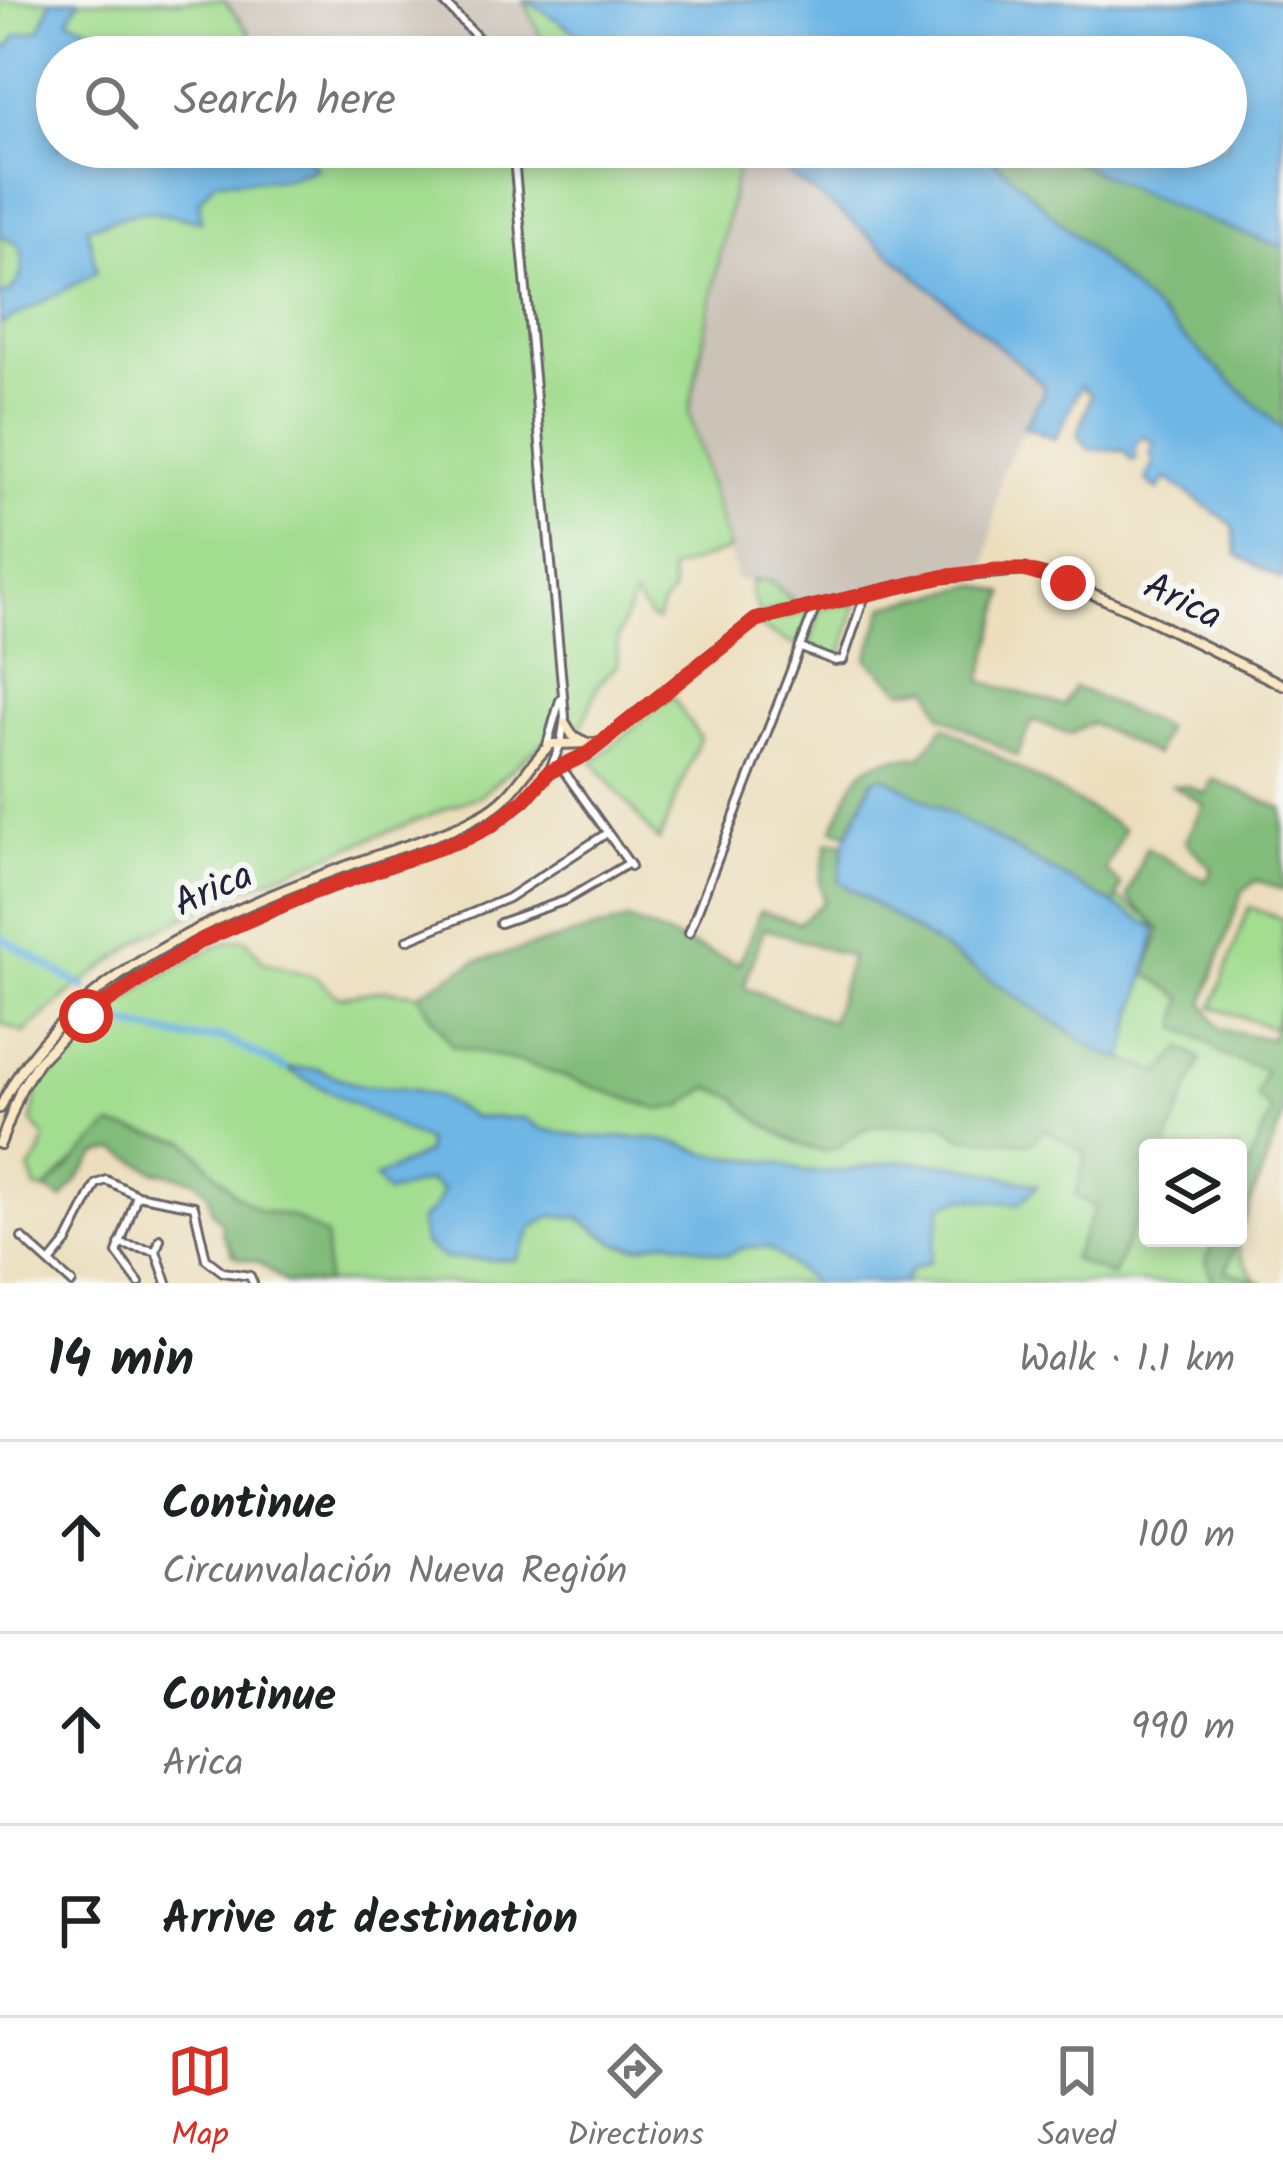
<!DOCTYPE html>
<html lang="en">
<head>
<meta charset="utf-8">
<style>
  :root { --surface:#fff; --page:#f6f6f6; --text:#202124; --muted:#757577; --line:#e0e0e0; --accent:#d93025 }
  body { margin:0; font-family:Kalam,sans-serif; background:var(--page); color:var(--text) }
  .controls { position:absolute; right:36px; bottom:36px; display:grid; overflow:hidden; border-radius:12px; box-shadow:0 6px 18px #0003 }
  .controls button { width:108px; height:108px; display:grid; place-items:center; padding:0; border:0; border-bottom:3px solid var(--line); background:var(--surface); color:var(--text); font:60px sans-serif }
  .stop { position:absolute; width:36px; height:36px; margin:-27px; border:9px solid #d93025; border-radius:50%; background:#fff }
  .stop.end { background:#d93025; border-color:#fff; box-shadow:0 3px 12px #0008 }
  .list { margin:0; padding:0; list-style:none }
  h2 { display:flex; justify-content:space-between; align-items:center; height:156px; margin:0; padding:0 48px; font-size:51px }
  h2 small { font-size:39px; font-weight:400; color:var(--muted) }
  .list li { display:grid; grid-template-columns:78px 1fr auto; gap:36px; align-items:center; box-sizing:border-box; height:192px; padding:0 48px; border-top:3px solid var(--line) }
  .list b { display:block; font-size:45px; white-space:nowrap }
  .list p { margin:0; font-size:39px; white-space:nowrap; color:var(--muted) }
  .list em { font-size:39px; font-style:normal; color:var(--muted) }
  .icon { flex:none; width:66px; height:66px; fill:none; stroke:currentColor; stroke-width:2; stroke-linecap:round; stroke-linejoin:round }
  .map { position:relative; flex:none; width:1283px; height:1283px; overflow:hidden }
  .search { position:absolute; background:var(--surface); box-shadow:0 6px 18px #0003; left:36px; right:36px; top:36px; height:132px; display:flex; align-items:center; gap:30px; box-sizing:border-box; padding:0 42px; border-radius:66px; color:var(--muted); font-size:45px }
  .sheet { height:732px; background:var(--surface) }
  nav { display:flex; justify-content:space-around; align-items:center; box-sizing:border-box; height:168px; border-top:3px solid var(--line); background:var(--surface); font-size:33px; color:var(--muted) }
  nav a { display:grid; justify-items:center; gap:6px }
  nav .on { color:var(--accent) }
  .map>svg:first-child { display:block }
</style>
</head>
<body>
<div class="map">
<svg width="1283" height="1283" viewBox="0 0 1283 1283">
  <rect width="100%" height="100%" fill="#f6f6f2"/>
  <filter id="ink" filterUnits="userSpaceOnUse"><feTurbulence type="fractalNoise" baseFrequency=".00833" numOctaves="2"/><feDisplacementMap in="SourceGraphic" scale="24" xChannelSelector="R" yChannelSelector="G"/><feConvolveMatrix kernelMatrix="1 2 1 2 8 2 1 2 1" color-interpolation-filters="sRGB"/></filter>
  <filter id="wash" filterUnits="userSpaceOnUse"><feTurbulence type="fractalNoise" baseFrequency=".004" numOctaves="4" result="noise"/><feDisplacementMap in="SourceGraphic" scale="48" xChannelSelector="R" yChannelSelector="G"/><feGaussianBlur stdDeviation="2.7" result="paint"/><feColorMatrix in="noise" values="0 0 0 0 0 0 0 0 0 0 0 0 0 0 0 0 0 1.4 0 .05"/><feComposite in="paint" operator="in"/></filter>
  <g filter="url(#wash)">
    <rect width="100%" height="100%" fill="#ecdebc"/>
    <!-- industrial -->
    <path fill="#cbc2b8" d="M225 0H524L550 57H277L271 45 247 29Z
      M741 147H752L852 221 1042 383 1044 392 1001 473 987 564 796 603 770 581 737 580 689 414Z"/>
    <!-- green -->
    <path fill="#a3dd90" stroke="#628066" stroke-width="3" d="M0 0H224L268 57H57V147H741L689 414 729 550 670 570 673 591 662 606 657 621 649 617 634 596 617 639 618 664 599 684 583 724 544 742 481 795 238 891 150 934 78 986 24 1033 0 1023Z
      M524 0 540 9 648 57H550Z
      M752 580 770 581 796 603 760 614 751 594Z
      M857 602 841 658 809 647 821 609Z
      M807 611 811 616 798 647 755 625Z
      M672 696 700 738 659 841 593 762Z
      M871 772 1112 895 1152 920 1154 931 1123 1058 1146 973 1184 998 1178 1027 1208 1042 1222 1055 1266 1070 1276 1110 1238 1196V1148H1148V1238H1236L1240 1255 1258 1283H290L280 1264 232 1255 229 1245 239 1214 184 1171C149 1175 161 1174 135 1158 127 1152 114 1149 104 1145L51 1192 36 1188 29 1169 41 1153 45 1138 32 1123 36 1096 32 1093C39 1081 46 1064 56 1053 80 1028 216 932 246 940L264 962 313 976 339 997 385 990 418 994 434 1021 870 1038 838 863Z
      M1249 907 1283 919V999L1273 1028 1213 1007Z"/>
    <!-- forest -->
    <path fill="#82bc7a" stroke="#526f5a" stroke-width="3" fill-rule="evenodd" d="M980 147H1051L1083 166 1221 226 1283 247V430Z
      M978 585 1005 593 981 681 1064 706 1074 687 1165 728 1155 755 1091 723 1070 734 1033 720 1017 756 941 715 930 687 903 691 867 659 885 606Z
      M944 726 1124 829 1105 870 1121 885 1114 905 883 776 873 780 848 833 833 829C856 776 857 756 921 757Z
      M1212 779 1283 809V890L1257 880 1242 892 1204 1002 1220 1029 1270 1039 1283 1008V1116L1238 1237V1189L1272 1111 1257 1097 1265 1070 1222 1055 1208 1042 1177 1027 1183 998 1146 973 1161 930 1127 897 1146 848 1206 881 1212 869 1185 841 1204 804 1173 786H1187L1206 794Z
      M828 842 844 843 839 881 1100 1051 1161 1073 1182 1048 1201 1059 1165 1148H1148V1190L1113 1276 1072 1259 1096 1207 1075 1196 1086 1154 1045 1129 1030 1143 960 1137 943 1123C922 1126 884 1122 867 1128 851 1133 842 1150 825 1151 803 1151 747 1117 737 1098L709 1087 682 1106 660 1110 521 1062 452 1046 418 994 475 962 628 920 739 964 760 911 799 923 824 902 820 881ZM764 928 851 957 831 1022 744 987Z
      M110 1126 187 1141 234 1193 260 1211 291 1216 326 1236V1283H286L259 1262 237 1258 222 1233V1223L212 1211 208 1193 195 1180 155 1171 116 1150 97 1154 62 1199 45 1190Z
      M1216 1238H1238L1226 1271 1265 1283H1213L1206 1261Z"/>
    <!-- water -->
    <path fill="#6db6e5" stroke="#486c90" stroke-width="3" d="M51 0H80L68 19 132 46 192 42 240 57H57V147H255L256 152 303 154 317 168 287 179 215 181 199 202 201 221 144 211 87 227 97 272 0 325V294L9 293C23 277 25 266 20 246L0 235V48L10 46 16 35 40 30Z
      M526 0H1283V247C1204 221 1123 190 1051 147H1226V57H614Z
      M752 147H980L1283 430V580L1237 555 1233 525 1166 478 1158 490 1146 481 1154 461 1150 453 1155 444 1142 436 1135 447 1136 459 1132 461 1124 451 1089 449 1078 436 1091 395 1081 386 1055 439 1024 427 1044 392 1042 383 852 221Z
      M883 776 1157 929 1123 1059 1100 1051 839 881 844 843 873 780Z
      M284 1068 317 1069 357 1085 415 1090 436 1096 473 1117 524 1118 542 1129 584 1137 650 1138 681 1144 708 1154 778 1163 805 1172 845 1171 899 1161 956 1165 1038 1185 1019 1204 965 1198 943 1205 930 1262 911 1270 903 1283H813L768 1247H746L726 1255 668 1240 638 1247 617 1244 579 1218 552 1216 534 1227 516 1260 446 1259 424 1244 420 1220 433 1210 443 1191 429 1181 387 1193 375 1178 426 1153 427 1142Z"/>
    <g fill="none" stroke-linecap="round" stroke-linejoin="round">
      <!-- canal -->
      <path stroke="#6db6e5" stroke-width="8" d="M0 937 85 988
        M125 1024 185 1038H223L284 1068"/>
    </g>
  </g>
  <g filter="url(#ink)">
    <g fill="none" stroke-linecap="round" stroke-linejoin="round">
      <defs>
        <path id="minor" d="M442 0 496 57
          M513 147 565 717 561 743 549 772
          M801 648 835 661 843 660 865 595
          M547 745 560 700
          M561 767 631 866
          M500 923 566 900 629 863
          M689 933 816 606
          M407 940 508 898 607 833
          M137 1195 117 1253 139 1283
          M22 1238 72 1283
          M160 1239 156 1251 167 1283
          M119 1244 156 1251
          M50 1263 67 1242 96 1184 106 1180 137 1195 194 1206 206 1259 223 1272 250 1276 253 1283"/>
        <path id="secondary" d="M565 723 573 736 585 742
          M0 1108C58 982 220 912 344 867 389 850 439 838 481 815 517 796 524 768 551 744L597 743
          M0 1144 21 1089 38 1062 67 1032 131 984 200 941 309 894 467 838 492 825 525 800 549 772 587 754 756 619 942 577 1024 570 1055 578 1128 609 1283 685"/>
      </defs>
      <!-- minor casing -->
      <use href="#minor" stroke="#696468" stroke-width="12"/>
      <!-- secondary casing -->
      <use href="#secondary" stroke="#696468" stroke-width="14"/>
      <!-- minor -->
      <use href="#minor" stroke="#fff" stroke-width="6"/>
      <!-- secondary -->
      <use href="#secondary" stroke="#fae7c3" stroke-width="8"/>
    </g>
  </g>
  <g fill="none" stroke-linecap="round" stroke-linejoin="round" filter="url(#ink)">
    <!-- route -->
    <path stroke="#d93025" stroke-width="15" d="M86 1016 200 941 309 894 467 838 492 825 524 800 549 772 587 754 756 620 942 577 996 570H1024L1068 583"/>
  </g>
  <g text-anchor="middle" dominant-baseline="central" stroke-width="12" stroke-linejoin="round" paint-order="stroke">
    <!-- street labels -->
    <g font-size="39" fill="#22223b" stroke="#f6f6f2">
      <text transform="translate(1182 603) rotate(26)">Arica</text>
      <text transform="translate(214 891) rotate(-24)">Arica</text>
    </g>
  </g>
</svg>
<div class="controls">
<button><svg class="icon" aria-label="layers" viewBox="0 0 24 24"><path d="M12 4l9 5-9 5-9-5zM3 14l9 5 9-5"/></svg></button>
</div>
<div class="stop" style="left:86px;top:1016px"></div>
<div class="stop end" style="left:1068px;top:583px"></div>
<div class="search"><svg class="icon" aria-label="search" viewBox="0 0 24 24"><circle cx="10" cy="10" r="6"/><path d="M15 15l6 6"/></svg>Search here</div>
</div>
<section class="sheet">
<h2>14 min<small>Walk · 1.1 km</small></h2>
<ul class="list">
<li><svg class="icon" aria-label="ahead" viewBox="0 0 24 24"><path d="M12 20V5M6 11l6-6 6 6"/></svg><div><b>Continue</b><p>Circunvalación Nueva Región</p></div><em>100 m</em></li>
<li><svg class="icon" aria-label="ahead" viewBox="0 0 24 24"><path d="M12 20V5M6 11l6-6 6 6"/></svg><div><b>Continue</b><p>Arica</p></div><em>990 m</em></li>
<li><svg class="icon" aria-label="arrive" viewBox="0 0 24 24"><path d="M6 21V4h12l-3 4 3 4H6"/></svg><div><b>Arrive at destination</b></div></li>
</ul>
</section>
<nav>
<a class="on"><svg class="icon" aria-label="map" viewBox="0 0 24 24"><path d="M3 6l6-2 6 2 6-2v14l-6 2-6-2-6 2zM9 4v14M15 6v14"/></svg>Map</a>
<a><svg class="icon" aria-label="directions" viewBox="0 0 24 24"><path d="M12 3l9 9-9 9-9-9zM9 14v-3h6M13 9l2 2-2 2"/></svg>Directions</a>
<a><svg class="icon" aria-label="saved" viewBox="0 0 24 24"><path d="M7 4h10v16l-5-4-5 4z"/></svg>Saved</a>
</nav>
</body>
</html>
